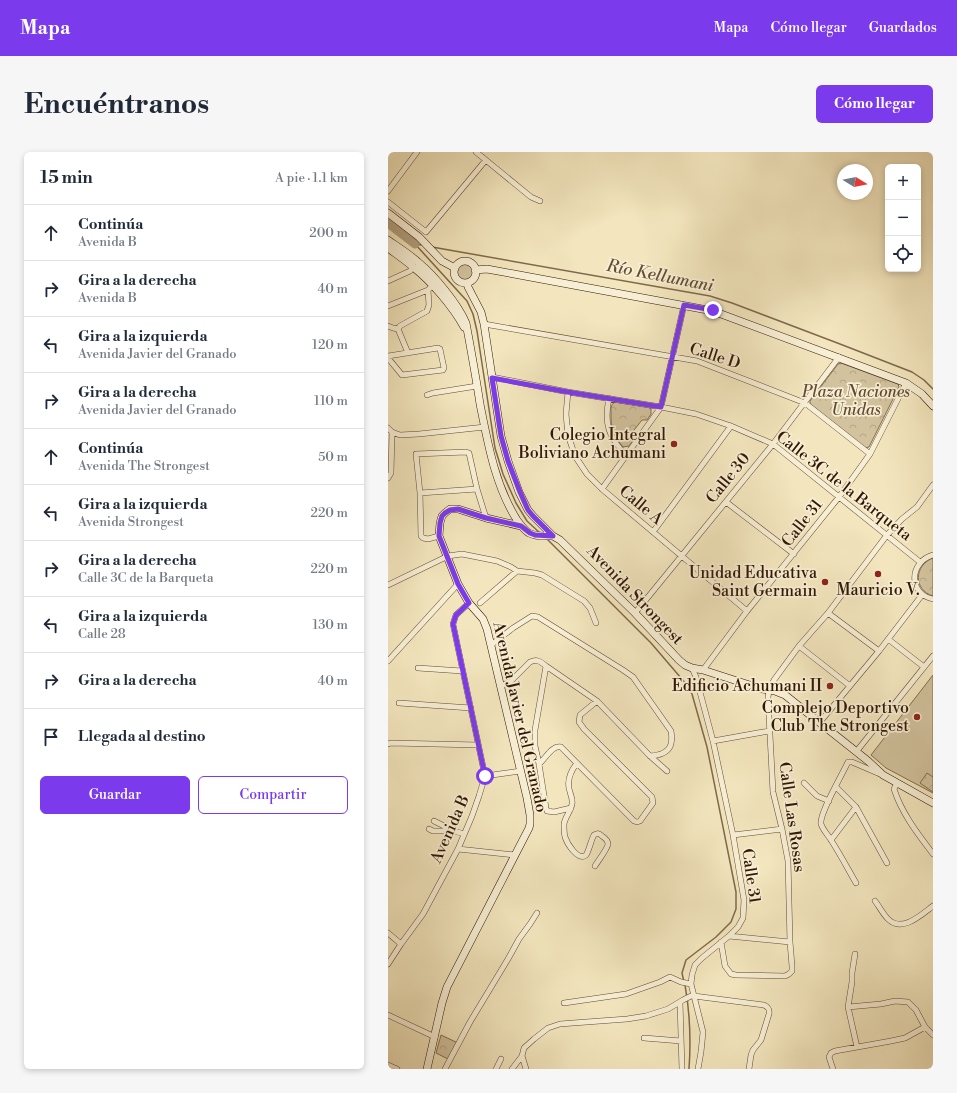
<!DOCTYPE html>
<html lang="es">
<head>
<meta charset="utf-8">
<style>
  :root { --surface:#fff; --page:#f6f6f7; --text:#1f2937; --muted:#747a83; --line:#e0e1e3; --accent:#7c3aed }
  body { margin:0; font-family:"Libre Bodoni",serif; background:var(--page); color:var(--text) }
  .controls { position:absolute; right:12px; top:12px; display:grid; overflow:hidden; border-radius:6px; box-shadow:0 2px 6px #0003 }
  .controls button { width:36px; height:36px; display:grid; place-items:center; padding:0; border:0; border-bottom:1px solid var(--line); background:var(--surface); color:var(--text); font:20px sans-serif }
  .compass { position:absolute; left:449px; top:12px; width:36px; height:36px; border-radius:50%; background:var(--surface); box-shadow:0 2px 6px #0003; rotate:100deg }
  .stop { position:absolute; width:12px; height:12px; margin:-9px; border:3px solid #7c3aed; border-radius:50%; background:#fff }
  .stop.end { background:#7c3aed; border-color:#fff; box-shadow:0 1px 4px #0008 }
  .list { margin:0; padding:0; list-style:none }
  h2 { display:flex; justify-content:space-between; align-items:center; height:52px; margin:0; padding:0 16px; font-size:17px }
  h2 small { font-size:13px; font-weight:400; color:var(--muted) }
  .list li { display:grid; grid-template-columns:26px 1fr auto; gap:12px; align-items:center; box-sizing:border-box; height:56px; padding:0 16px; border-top:1px solid var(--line) }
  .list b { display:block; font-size:15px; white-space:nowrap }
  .list p { margin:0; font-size:13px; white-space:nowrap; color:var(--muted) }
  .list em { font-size:13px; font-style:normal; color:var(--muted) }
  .actions { display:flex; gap:8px; padding:12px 16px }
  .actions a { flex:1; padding:9px 0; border:1px solid var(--accent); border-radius:6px; text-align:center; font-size:14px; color:var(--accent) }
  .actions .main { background:var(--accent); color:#fff }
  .icon { flex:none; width:22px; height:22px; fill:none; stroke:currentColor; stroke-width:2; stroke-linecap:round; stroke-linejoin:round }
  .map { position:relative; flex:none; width:545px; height:917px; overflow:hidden; border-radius:6px }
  header { display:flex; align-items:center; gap:24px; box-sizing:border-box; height:56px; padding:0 20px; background:var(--accent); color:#fff }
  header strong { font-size:19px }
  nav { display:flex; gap:22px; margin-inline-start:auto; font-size:14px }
  .intro { display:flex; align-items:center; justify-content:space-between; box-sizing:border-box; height:96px; padding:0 24px }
  h1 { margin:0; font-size:28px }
  .button { padding:10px 18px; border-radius:6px; background:var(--accent); color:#fff; font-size:14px; font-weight:700 }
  main { display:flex; gap:24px; padding:0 24px }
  aside { flex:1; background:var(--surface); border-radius:6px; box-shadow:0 2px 6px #0003 }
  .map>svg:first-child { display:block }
</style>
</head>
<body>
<header>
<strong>Mapa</strong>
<nav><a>Mapa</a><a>Cómo llegar</a><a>Guardados</a></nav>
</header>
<div class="intro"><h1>Encuéntranos</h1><a class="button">Cómo llegar</a></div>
<main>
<aside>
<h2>15 min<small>A pie · 1.1 km</small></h2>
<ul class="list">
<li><svg class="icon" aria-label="ahead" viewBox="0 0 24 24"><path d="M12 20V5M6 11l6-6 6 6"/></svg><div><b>Continúa</b><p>Avenida B</p></div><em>200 m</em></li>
<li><svg class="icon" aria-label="right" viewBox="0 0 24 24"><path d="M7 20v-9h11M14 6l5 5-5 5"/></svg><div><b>Gira a la derecha</b><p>Avenida B</p></div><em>40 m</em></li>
<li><svg class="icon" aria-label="left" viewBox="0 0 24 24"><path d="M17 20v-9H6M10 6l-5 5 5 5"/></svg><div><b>Gira a la izquierda</b><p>Avenida Javier del Granado</p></div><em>120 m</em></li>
<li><svg class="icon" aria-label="right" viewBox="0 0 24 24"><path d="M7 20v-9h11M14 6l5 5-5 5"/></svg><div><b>Gira a la derecha</b><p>Avenida Javier del Granado</p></div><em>110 m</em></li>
<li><svg class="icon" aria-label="ahead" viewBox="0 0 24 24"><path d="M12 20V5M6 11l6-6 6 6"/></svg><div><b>Continúa</b><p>Avenida The Strongest</p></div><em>50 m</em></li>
<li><svg class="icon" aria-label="left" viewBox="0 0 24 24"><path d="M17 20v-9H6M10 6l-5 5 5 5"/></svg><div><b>Gira a la izquierda</b><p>Avenida Strongest</p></div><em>220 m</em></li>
<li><svg class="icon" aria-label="right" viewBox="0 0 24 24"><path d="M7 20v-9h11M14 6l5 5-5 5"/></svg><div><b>Gira a la derecha</b><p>Calle 3C de la Barqueta</p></div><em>220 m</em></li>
<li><svg class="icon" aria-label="left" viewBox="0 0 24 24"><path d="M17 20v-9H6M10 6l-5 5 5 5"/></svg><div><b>Gira a la izquierda</b><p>Calle 28</p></div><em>130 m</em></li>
<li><svg class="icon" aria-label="right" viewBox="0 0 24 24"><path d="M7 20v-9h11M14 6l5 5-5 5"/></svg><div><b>Gira a la derecha</b></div><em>40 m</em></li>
<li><svg class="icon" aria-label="arrive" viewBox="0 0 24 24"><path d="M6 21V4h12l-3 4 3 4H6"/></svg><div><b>Llegada al destino</b></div></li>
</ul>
<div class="actions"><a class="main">Guardar</a><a>Compartir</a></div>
</aside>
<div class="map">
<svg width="545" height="917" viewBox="0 0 545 917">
  <defs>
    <pattern id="forest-crowns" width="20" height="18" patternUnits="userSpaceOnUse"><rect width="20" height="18" fill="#d2c39e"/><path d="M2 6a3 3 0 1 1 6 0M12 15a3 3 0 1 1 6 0" fill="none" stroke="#b5a786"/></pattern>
  </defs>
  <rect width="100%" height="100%" fill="#f3e6be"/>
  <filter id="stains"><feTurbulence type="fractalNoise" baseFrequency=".005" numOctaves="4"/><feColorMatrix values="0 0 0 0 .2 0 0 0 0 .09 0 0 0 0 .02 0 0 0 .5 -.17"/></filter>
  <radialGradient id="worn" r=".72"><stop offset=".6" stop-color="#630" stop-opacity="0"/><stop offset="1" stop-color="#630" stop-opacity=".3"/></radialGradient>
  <!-- grass -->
  <path fill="#d2c39e" stroke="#826d50" d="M69 120a8 8 0 1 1 16 0a8 8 0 1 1-16 0Z
    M545 523V641L498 616 483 603Z"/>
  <!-- forest -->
  <path fill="url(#forest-crowns)" stroke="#826d50" d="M453 211 510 232 511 235 481 295 477 296 422 252V249L450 212Z
    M227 250 260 255 263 257V262L259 268H254L243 282 245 289 241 294 235 295C225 283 223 277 223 262 223 257 222 253 227 250Z
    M545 406V444C525 438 526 413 545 406Z
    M539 621 545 625V640L532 631Z
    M53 883 70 891 62 908 48 901Z"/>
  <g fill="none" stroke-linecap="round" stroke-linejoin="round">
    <!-- stream -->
    <path stroke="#7f694c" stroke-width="1.5" d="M27 92 79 149 85 162 89 179 107 296 115 322 128 351 139 369 153 382
      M27 92 35 93
      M44 95 322 144 344 151 452 192 524 220 536 228 545 237
      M159 387 263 491 299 533 304 542 319 595 348 740V757L343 770 328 785 298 808 294 821 296 830
      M297 833C302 861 303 889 301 917"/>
    <!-- river -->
    <path stroke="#b2a07e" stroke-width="9" d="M0 71 27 92"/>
    <defs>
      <path id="street" d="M88 0 143 45 152 49
        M0 39 29 0
        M0 50 38 80 97 9
        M0 129 22 119 25 115
        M0 154 40 138
        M96 172 309 209 417 251 482 302
        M0 174 5 176 10 177
        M20 201 10 177 12 174 39 159 41 153 40 138 44 134
        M0 204 50 196 52 197 56 216 55 218 14 223 0 206
        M104 225 180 240 273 255 308 262 343 274 385 292 532 410
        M180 240 178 262 180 283 187 304 199 322 214 337 359 459
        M39 243 45 241 89 234
        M221 246C216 271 220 285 238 303
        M0 276 4 280 12 283 31 282 97 275
        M0 326 3 321 4 280
        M214 337 273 255 296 153
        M32 341 89 337
        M338 350 406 402
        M265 380 343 274
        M51 384 40 387 35 386 33 384 32 341 28 302 78 300 81 301 89 337 98 366
        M545 403C521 410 520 442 545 447
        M0 433 60 404 74 402 109 409 123 415 129 419 147 421 154 423 196 449 202 456 208 471
        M92 451 129 419
        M247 461 385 292 451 205
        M440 461 491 499
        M500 487 536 515
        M103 493 125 476 144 464 150 465 235 518 245 525 283 579C286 596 279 603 262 604
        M411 494 462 534
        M0 509 70 432
        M158 514 147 578V594L151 612 158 656 159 659 166 660 183 656
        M30 516 74 519
        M304 516 308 525 325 589 345 683 356 748 355 766 350 775 341 784 314 806 307 813 304 823 303 832 315 880 313 900 310 917
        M315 518 359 459 451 345 482 302 518 231
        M113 534 122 530 142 510C149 507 152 509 158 514L209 549 262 604 279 619
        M11 551 83 556
        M432 570 491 499 534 443
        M325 589 381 579
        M0 592 3 591 90 593
        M468 600 545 504
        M189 611C182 620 178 629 182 640 183 644 185 648 184 652 183 659 177 665 176 672 176 676 176 681 177 685 179 691 190 710 198 703 201 699 203 688 206 683 210 681 211 681 214 684 217 686 220 688 220 692 220 696 210 709 207 714
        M151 612C158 606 164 593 173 595L246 669 249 670 252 669 265 651 264 645 196 577 191 570 192 563 209 549
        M97 624 133 619
        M416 631 429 644 441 649
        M509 631 506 637C514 662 530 682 545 702
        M448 635 468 655 499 711
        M46 669 66 679 76 682
        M41 677 45 679H65
        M345 683 394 677
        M443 688 468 655
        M70 697 127 703
        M468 731C460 717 452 702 443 688 440 683 435 678 433 672 431 662 455 621 460 610H464L492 622
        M487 749C491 754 495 762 500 767 514 781 533 763 545 754
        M0 781 13 792
        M341 784 402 790
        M333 790 337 814 343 822 348 823 397 824 401 822 404 819V814L402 790 400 709 394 677 385 640 380 545 381 538 386 528 411 494 440 461 499 383 514 367 529 355 545 333
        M467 802 464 821V830L460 855 469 895
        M0 812 13 792 35 762 70 697 84 664 91 644 97 624 65 472 68 463 81 451
        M292 850 294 917
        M176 851 238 842 272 830 282 825 293 830 303 832
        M460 855 493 852 507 849 520 850 528 858 537 875 545 883
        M0 863 47 885
        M256 886 293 889
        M0 913 9 917
        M57 917 82 870 120 807 131 787 142 772 149 761
        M108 917 113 907
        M124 917 134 904
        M138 917 134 904 136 896 146 887 160 876 172 872 185 871 239 867 258 864 280 857 295 848 303 844H306L376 853C380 855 382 857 381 862L373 888 365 898 363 903 361 917
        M445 917 441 905 443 901 447 899 503 889 517 886 537 875"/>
      <path id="secondary" d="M0 61 31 85 54 109 67 116
        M0 88C10 95 21 102 30 110 47 124 70 152 78 171 83 198 88 225 92 252 100 292 107 333 129 368 133 373 136 378 141 381 149 385 157 384 165 384
        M0 96C8 102 17 108 25 115 43 129 65 155 76 175
        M66 120a11 11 0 1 1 22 0a11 11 0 1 1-22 0Z
        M87 118 99 117 325 159 518 231 534 242 545 254
        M79 131 80 135 93 160 96 172 113 284 120 309 131 340 140 358 145 364 165 384 172 388 247 461 291 508 297 513 304 516 315 518 374 537 387 539 397 543 480 609 495 623 545 651
        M39 917 54 851 59 835 141 676 142 672V663L139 646 99 477 95 467 81 451 70 432 51 384 52 371 54 364 57 361 62 357H70L98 366 133 374"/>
    </defs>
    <!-- street casing -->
    <use href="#street" stroke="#634b31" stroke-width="6"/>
    <!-- secondary casing -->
    <use href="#secondary" stroke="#331702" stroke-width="8"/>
    <!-- street -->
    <use href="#street" stroke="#f7efd5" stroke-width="5"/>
    <!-- secondary -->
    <use href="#secondary" stroke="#f7efd5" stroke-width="7"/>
  </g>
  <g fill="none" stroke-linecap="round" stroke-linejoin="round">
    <!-- route -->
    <path stroke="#7c3aed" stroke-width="5" d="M97 624 65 472 68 463 81 451 70 432 51 384 52 371 54 364 57 361 62 358 70 357 98 366 133 374 142 381 147 383 165 384 145 364 140 358 132 340 120 309 113 284 104 226 180 240 273 255 296 153 325 158"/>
  </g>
  <!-- markers -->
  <g fill="#8f2418" stroke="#f7efd5" stroke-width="1.5">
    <circle cx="286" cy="292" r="4"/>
    <circle cx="490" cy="422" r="4"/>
    <circle cx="437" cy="430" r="4"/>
    <circle cx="442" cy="534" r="4"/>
    <circle cx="529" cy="565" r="4"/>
  </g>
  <g text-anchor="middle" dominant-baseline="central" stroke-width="3.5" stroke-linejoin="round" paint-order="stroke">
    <!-- street labels -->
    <g font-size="16" fill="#331702" stroke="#f7efd5">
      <text transform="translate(327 204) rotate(18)">Calle D</text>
      <text transform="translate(340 326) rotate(-51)">Calle 30</text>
      <text transform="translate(456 334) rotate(38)">Calle 3C de la Barqueta</text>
      <text transform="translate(253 353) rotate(40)">Calle A</text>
      <text transform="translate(414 371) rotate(-52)">Calle 31</text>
      <text transform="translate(247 443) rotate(46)">Avenida Strongest</text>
      <text transform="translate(132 565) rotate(77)">Avenida Javier del Granado</text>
      <text transform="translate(404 665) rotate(82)">Calle Las Rosas</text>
      <text transform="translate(62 677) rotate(-66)">Avenida B</text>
      <text transform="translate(363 724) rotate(82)">Calle 31</text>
    </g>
    <!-- park labels -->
    <g font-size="16" font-style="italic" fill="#634b31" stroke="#f7efd5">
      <text x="468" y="240">Plaza Naciones<tspan x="468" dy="18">Unidas</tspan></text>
    </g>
    <!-- poi labels -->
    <g font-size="16" fill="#331702" stroke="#f7efd5" text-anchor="end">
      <text x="278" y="283">Colegio Integral<tspan x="278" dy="18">Boliviano Achumani</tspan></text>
      <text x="429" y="421">Unidad Educativa<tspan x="429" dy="18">Saint Germain</tspan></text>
      <text x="490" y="438" text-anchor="middle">Mauricio V.</text>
      <text x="434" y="534">Edificio Achumani II</text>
      <text x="521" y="556">Complejo Deportivo<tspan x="521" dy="18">Club The Strongest</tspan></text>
    </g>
    <!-- water labels -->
    <g font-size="17" font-style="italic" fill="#664e34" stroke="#f7efd5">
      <text transform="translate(272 124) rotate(11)">Río Kellumani</text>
    </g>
  </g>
  <rect width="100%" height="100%" filter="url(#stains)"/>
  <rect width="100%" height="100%" fill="url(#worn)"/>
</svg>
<div class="controls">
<button>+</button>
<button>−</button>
<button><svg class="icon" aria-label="locate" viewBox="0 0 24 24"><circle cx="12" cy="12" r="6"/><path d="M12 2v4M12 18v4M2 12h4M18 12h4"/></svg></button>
</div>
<svg class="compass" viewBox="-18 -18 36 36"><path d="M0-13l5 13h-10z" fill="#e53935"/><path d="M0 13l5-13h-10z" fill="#747a83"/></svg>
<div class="stop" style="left:97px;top:624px"></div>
<div class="stop end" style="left:325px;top:158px"></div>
</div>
</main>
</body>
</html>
